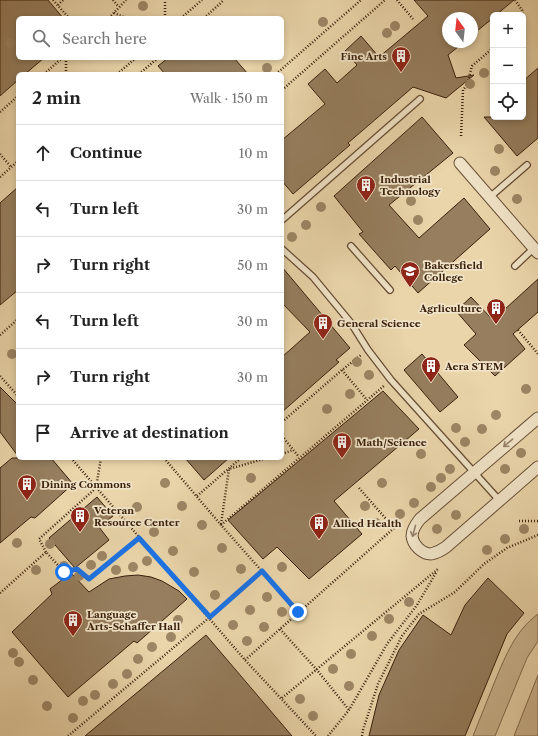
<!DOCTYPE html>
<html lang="en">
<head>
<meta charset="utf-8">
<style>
  :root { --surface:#fff; --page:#f2f2f2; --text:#222; --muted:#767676; --line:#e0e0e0 }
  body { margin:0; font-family:"Libre Caslon Text",serif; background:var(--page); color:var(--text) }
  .controls { position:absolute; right:12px; top:12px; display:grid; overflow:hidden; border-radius:6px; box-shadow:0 2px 6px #0003 }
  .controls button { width:36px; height:36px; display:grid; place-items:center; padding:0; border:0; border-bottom:1px solid var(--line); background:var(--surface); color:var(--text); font:20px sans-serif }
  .compass { position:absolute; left:442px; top:12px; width:36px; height:36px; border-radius:50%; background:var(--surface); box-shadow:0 2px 6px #0003; rotate:345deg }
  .stop { position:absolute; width:12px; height:12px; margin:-9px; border:3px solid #1a73e8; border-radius:50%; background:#fff }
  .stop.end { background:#1a73e8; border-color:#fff; box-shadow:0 1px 4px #0008 }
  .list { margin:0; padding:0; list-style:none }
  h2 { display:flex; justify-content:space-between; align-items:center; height:52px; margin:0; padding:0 16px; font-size:17px }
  h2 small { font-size:13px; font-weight:400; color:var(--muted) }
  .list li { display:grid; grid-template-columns:26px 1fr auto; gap:12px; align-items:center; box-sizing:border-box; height:56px; padding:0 16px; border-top:1px solid var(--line) }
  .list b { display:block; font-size:15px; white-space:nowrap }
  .list em { font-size:13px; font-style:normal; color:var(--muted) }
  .icon { flex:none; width:22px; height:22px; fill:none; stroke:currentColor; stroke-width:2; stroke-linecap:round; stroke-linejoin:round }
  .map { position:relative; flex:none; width:538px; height:736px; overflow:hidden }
  .search { position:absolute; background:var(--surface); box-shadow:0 2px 6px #0003; left:16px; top:16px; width:268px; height:44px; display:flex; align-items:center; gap:10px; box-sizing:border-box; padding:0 14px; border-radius:6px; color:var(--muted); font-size:15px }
  .panel { position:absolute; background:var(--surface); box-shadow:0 2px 6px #0003; left:16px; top:72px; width:268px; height:388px; border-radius:6px }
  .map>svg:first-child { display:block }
</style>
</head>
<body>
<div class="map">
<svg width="538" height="736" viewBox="0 0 538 736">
  <rect width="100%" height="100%" fill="#ead5aa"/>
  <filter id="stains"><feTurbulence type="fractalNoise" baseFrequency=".005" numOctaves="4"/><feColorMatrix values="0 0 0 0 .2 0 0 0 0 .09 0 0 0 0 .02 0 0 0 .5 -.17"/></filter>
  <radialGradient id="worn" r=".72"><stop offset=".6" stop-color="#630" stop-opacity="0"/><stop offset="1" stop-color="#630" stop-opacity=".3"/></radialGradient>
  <!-- green -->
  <path fill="#ccb68f" stroke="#836b4e" d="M538 614V641L527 658 495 736H473C480 718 488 699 495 681 506 655 515 631 538 614Z
    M538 675V736H514Z"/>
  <!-- building -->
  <path fill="#967e5e" stroke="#3a200c" d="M0 0H48L63 18H18V58H44L25 74H18V80L0 96Z
    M414 0H514L496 15H493V18L472 35V18H448V42H464L448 55 456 78 474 75 446 98 413 87 348 143 350 145 293 194 282 181V140L325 104 308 84 325 69 337 83 357 65 345 51 361 36 379 57 428 16Z
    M168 58H234L248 74H165L158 66Z
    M538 68V138L517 156 484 117H523V81Z
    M422 117 453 153 389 205 419 238 464 198 490 229 418 293 395 266 391 270 359 234 363 232 334 196Z
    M18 187V290L0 305V203Z
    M282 267 350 348 336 360 339 362 282 412V357L310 332 282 303Z
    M538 279V312L513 334 525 349 495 376 464 345 476 334 456 311 471 297 493 320Z
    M422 354 458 397 440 412 404 370Z
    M0 387 18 405V456L0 432Z
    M383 391 419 429 334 501 362 534 309 579 277 547 263 559 228 520Z
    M12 458H51L73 484 35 518 31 517 0 543V468Z
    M185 458H229L204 480Z
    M97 497 113 516 99 527 109 540 75 568 49 538Z
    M71 573 89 592 109 579 125 576 138 575 151 577 162 581 179 591 187 599 137 643 134 641 68 697 12 632 52 594 50 589Z
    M488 578 524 613 507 634 465 736H369L379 695 399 650 423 615 451 635 465 605Z
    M206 635 292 736H85Z"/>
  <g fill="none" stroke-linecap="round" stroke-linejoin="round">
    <defs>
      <path id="service" d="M490 197 527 165
        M282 220 420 99
        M351 246 390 290
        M282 249 313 277 351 323 368 350 391 380 499 500
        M515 266 534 248"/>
      <path id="minor" d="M460 163 538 253
        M538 418 420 519C416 524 412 530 412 536 413 545 422 554 431 554 436 553 442 550 446 547L538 467"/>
    </defs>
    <!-- service casing -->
    <use href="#service" stroke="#664d34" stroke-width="8"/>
    <!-- minor casing -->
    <use href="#minor" stroke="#664d34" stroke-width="13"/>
    <!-- path -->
    <path stroke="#3a200c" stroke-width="2.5" stroke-dasharray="1 2" stroke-linecap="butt" d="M53 0 69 18
      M113 0 118 6
      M397 0 413 19
      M515 0 522 10 523 15
      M58 5 63 0
      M114 13 126 18
      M523 15V20
      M109 18 126 0
      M165 18V0
      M181 18 202 0
      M204 18 224 0
      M44 74 62 58
      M66 74V58
      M117 74 136 58
      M139 74 158 58
      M276 74 361 0
      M282 90 385 0
      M0 112 18 96
      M461 136 463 90 467 85 472 66 493 48
      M0 154 11 167
      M0 177 18 161
      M518 330 538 354
      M0 335 18 319
      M342 370 367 400
      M0 376 18 396
      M282 422 342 370 361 355
      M282 436 299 457
      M282 454 293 450
      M71 458 245 660 316 736
      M164 458 221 525 298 612
      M359 488 394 528
      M197 496 241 458
      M519 521H538
      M221 524 229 469 267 458
      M221 525 385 385
      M46 552 39 539 96 488 101 458
      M0 593 46 552 64 572 77 569 89 579 139 538
      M280 629 317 670 349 710
      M245 660 402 521
      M282 698 438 569
      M68 736 210 617 262 571
      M328 736 349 710 387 644 417 605 437 571
      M362 736 363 730 378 684 402 636 419 614 455 592 484 564 507 548 538 535"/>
    <!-- service -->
    <use href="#service" stroke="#f1e4c8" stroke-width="5.5"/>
    <!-- minor -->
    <use href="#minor" stroke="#f1e4c8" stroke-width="11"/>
  </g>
  <!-- trees -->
  <g fill="#9d8665">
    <circle cx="143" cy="6" r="5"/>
    <circle cx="323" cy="22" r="5"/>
    <circle cx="395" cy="26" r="5"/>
    <circle cx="387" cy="33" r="5"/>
    <circle cx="10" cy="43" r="5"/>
    <circle cx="267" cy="68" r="5"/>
    <circle cx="484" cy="73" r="5"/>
    <circle cx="470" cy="84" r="5"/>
    <circle cx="499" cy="149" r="5"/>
    <circle cx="495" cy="171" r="5"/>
    <circle cx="517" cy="199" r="5"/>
    <circle cx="411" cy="201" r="5"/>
    <circle cx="321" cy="207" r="5"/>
    <circle cx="418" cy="220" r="5"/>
    <circle cx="306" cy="225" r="5"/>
    <circle cx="292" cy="237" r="5"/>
    <circle cx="12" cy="354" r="5"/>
    <circle cx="357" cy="362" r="5"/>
    <circle cx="369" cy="375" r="5"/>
    <circle cx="526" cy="389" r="5"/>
    <circle cx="350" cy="394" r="5"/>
    <circle cx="327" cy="409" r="5"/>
    <circle cx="496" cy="415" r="5"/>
    <circle cx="456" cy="428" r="5"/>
    <circle cx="482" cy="429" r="5"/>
    <circle cx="465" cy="442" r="5"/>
    <circle cx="521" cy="453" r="5"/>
    <circle cx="421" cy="454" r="5"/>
    <circle cx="450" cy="469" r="5"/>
    <circle cx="505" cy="469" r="5"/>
    <circle cx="251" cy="478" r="5"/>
    <circle cx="441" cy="478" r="5"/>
    <circle cx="165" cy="483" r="5"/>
    <circle cx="382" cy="483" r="5"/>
    <circle cx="431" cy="487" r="5"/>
    <circle cx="414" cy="503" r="5"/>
    <circle cx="182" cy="506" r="5"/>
    <circle cx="365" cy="506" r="5"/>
    <circle cx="137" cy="507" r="5"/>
    <circle cx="400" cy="514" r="5"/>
    <circle cx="456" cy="515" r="5"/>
    <circle cx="376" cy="523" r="5"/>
    <circle cx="202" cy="525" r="5"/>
    <circle cx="437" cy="529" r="5"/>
    <circle cx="524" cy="529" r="5"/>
    <circle cx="154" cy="532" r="5"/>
    <circle cx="505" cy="539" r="5"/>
    <circle cx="17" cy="543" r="5"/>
    <circle cx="50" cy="544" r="5"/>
    <circle cx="222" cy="548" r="5"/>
    <circle cx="487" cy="550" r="5"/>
    <circle cx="173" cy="551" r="5"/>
    <circle cx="102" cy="556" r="5"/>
    <circle cx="147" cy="561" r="5"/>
    <circle cx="91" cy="565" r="5"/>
    <circle cx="64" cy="566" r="5"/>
    <circle cx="133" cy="567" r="5"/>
    <circle cx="282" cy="567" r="5"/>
    <circle cx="241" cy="569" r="5"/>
    <circle cx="36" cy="570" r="5"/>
    <circle cx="116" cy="570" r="5"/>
    <circle cx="194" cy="572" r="5"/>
    <circle cx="79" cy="576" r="5"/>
    <circle cx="215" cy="595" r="5"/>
    <circle cx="267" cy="597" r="5"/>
    <circle cx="409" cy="602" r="5"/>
    <circle cx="250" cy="610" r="5"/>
    <circle cx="282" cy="612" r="5"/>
    <circle cx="389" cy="619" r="5"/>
    <circle cx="178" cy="620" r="5"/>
    <circle cx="233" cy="625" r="5"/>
    <circle cx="264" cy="627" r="5"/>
    <circle cx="372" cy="636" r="5"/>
    <circle cx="171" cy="637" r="5"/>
    <circle cx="247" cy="641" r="5"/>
    <circle cx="152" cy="647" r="5"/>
    <circle cx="13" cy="653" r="5"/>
    <circle cx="351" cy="654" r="5"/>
    <circle cx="138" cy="659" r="5"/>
    <circle cx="19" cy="662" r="5"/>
    <circle cx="333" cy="669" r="5"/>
    <circle cx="127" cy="674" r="5"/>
    <circle cx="33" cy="680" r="5"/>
    <circle cx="113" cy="684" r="5"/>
    <circle cx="349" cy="686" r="5"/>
    <circle cx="95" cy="695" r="5"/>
    <circle cx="300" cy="699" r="5"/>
    <circle cx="83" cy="701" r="5"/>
    <circle cx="47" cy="706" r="5"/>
    <circle cx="313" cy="716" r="5"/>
    <circle cx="73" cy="718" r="5"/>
  </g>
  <!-- one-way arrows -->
  <defs><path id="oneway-shaft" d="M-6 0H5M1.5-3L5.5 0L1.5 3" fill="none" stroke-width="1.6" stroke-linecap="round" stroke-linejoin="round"/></defs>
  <g stroke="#96826a">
    <use href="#oneway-shaft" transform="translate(508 443) rotate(140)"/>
    <use href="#oneway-shaft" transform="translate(414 531) rotate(105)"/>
  </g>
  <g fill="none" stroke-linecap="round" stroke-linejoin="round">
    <!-- route -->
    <path stroke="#1a73e8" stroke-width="5" d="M64 572 77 569 89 579 139 538 210 617 262 571 298 612"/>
  </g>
  <!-- icons -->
  <defs>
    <symbol id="building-pin" viewBox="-11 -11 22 30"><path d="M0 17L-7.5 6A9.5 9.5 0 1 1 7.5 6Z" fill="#8f2418" stroke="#f1e4c8"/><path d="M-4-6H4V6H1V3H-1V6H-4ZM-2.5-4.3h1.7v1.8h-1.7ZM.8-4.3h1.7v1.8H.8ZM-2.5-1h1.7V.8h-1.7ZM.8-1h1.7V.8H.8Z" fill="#fff"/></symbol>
    <symbol id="university-pin" viewBox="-11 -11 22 30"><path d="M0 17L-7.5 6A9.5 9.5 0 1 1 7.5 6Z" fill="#8f2418" stroke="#f1e4c8"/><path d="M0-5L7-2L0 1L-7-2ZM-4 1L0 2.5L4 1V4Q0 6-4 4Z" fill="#fff"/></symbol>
  </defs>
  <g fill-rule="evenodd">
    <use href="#building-pin" x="390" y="45" width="22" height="30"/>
    <use href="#building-pin" x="355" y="174" width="22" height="30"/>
    <use href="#university-pin" x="399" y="260" width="22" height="30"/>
    <use href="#building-pin" x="485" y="297" width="22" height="30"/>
    <use href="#building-pin" x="312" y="312" width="22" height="30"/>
    <use href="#building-pin" x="420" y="355" width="22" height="30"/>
    <use href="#building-pin" x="331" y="431" width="22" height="30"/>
    <use href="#building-pin" x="16" y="473" width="22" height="30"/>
    <use href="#building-pin" x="69" y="505" width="22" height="30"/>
    <use href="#building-pin" x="308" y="512" width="22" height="30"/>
    <use href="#building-pin" x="62" y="609" width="22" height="30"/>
  </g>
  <g text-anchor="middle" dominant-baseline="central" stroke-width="3.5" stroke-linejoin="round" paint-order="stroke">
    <!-- poi labels -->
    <g font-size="10" font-weight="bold" fill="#3a200c" stroke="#f1e4c8" text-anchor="start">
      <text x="387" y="56" text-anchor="end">Fine Arts</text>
      <text x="380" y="179">Industrial<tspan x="380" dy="12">Technology</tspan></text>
      <text x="424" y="265">Bakersfield<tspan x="424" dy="12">College</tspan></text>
      <text x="482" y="308" text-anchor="end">Agrliculture</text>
      <text x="337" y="323">General Science</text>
      <text x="445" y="366">Aera STEM</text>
      <text x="356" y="442">Math/Science</text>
      <text x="41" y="484">Dining Commons</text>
      <text x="94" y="510">Veteran<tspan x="94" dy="12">Resource Center</tspan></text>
      <text x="333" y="523">Allied Health</text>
      <text x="87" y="614">Language<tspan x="87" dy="12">Arts-Schaffer Hall</tspan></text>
    </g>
  </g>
  <rect width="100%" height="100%" filter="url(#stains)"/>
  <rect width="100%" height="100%" fill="url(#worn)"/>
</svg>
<div class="controls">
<button>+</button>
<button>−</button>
<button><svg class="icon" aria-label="locate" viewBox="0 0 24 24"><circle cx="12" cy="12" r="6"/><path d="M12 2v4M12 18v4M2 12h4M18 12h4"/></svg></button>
</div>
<svg class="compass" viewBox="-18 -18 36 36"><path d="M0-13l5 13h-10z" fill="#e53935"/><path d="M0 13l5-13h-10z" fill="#767676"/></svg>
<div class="stop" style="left:64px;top:572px"></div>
<div class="stop end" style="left:298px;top:612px"></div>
<div class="search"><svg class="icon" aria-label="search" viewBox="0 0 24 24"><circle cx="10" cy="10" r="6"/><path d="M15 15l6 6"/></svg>Search here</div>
<section class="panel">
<h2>2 min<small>Walk · 150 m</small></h2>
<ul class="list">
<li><svg class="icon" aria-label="ahead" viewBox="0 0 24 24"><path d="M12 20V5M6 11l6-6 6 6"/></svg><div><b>Continue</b></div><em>10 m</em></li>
<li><svg class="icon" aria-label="left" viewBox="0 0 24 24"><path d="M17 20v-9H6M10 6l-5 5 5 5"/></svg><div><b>Turn left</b></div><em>30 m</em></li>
<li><svg class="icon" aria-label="right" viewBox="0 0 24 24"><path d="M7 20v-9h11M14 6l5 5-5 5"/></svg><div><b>Turn right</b></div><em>50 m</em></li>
<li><svg class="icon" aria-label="left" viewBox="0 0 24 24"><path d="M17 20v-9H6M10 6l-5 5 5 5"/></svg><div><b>Turn left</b></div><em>30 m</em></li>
<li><svg class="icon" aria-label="right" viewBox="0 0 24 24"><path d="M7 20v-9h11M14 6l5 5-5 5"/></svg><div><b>Turn right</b></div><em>30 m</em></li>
<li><svg class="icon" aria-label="arrive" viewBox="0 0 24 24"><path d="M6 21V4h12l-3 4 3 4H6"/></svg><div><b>Arrive at destination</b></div></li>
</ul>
</section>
</div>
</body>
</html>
